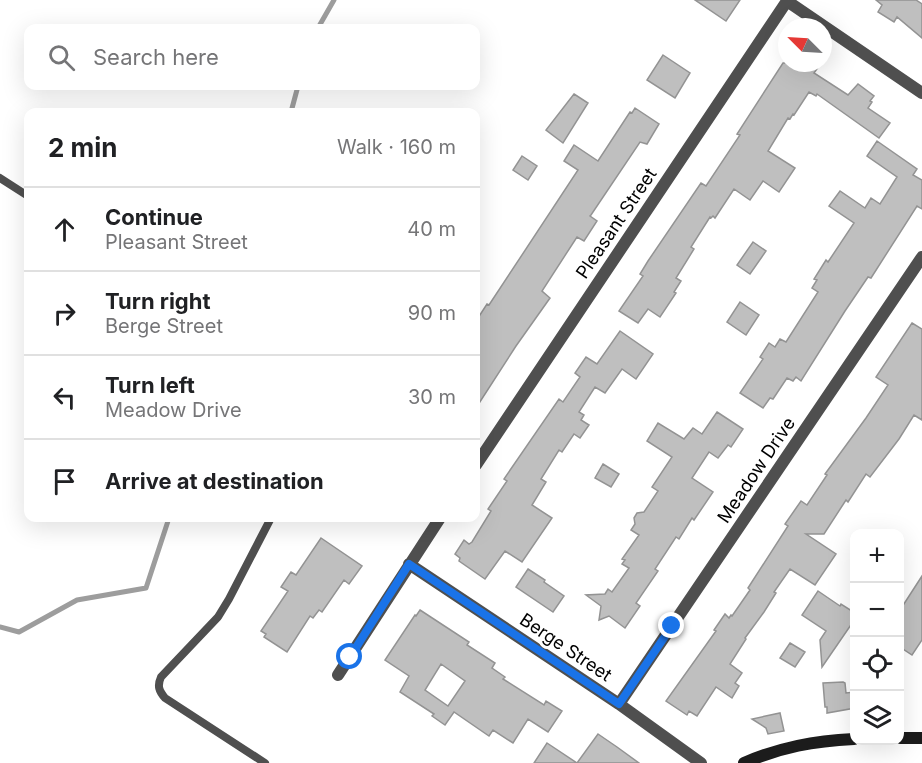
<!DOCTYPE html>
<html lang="en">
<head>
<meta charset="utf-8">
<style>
  :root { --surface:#fff; --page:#f6f6f6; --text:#202124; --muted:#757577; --line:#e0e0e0 }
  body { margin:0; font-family:Inter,sans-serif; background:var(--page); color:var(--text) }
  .controls { position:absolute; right:18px; bottom:18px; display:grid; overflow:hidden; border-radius:12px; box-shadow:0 6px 24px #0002 }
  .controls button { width:54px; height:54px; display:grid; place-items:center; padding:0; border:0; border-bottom:2px solid var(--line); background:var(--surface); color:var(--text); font:30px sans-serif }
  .compass { position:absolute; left:778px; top:18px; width:54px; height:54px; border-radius:50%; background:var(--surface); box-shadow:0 6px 24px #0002; rotate:294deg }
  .stop { position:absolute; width:18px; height:18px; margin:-14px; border:4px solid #1a73e8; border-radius:50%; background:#fff }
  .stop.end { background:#1a73e8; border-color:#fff; box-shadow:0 2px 6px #0008 }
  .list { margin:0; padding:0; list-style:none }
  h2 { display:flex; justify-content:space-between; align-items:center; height:78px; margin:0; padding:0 24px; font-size:26px }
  h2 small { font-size:20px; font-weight:400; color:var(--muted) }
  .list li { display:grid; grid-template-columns:39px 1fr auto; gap:18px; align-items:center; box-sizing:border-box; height:84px; padding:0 24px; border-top:2px solid var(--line) }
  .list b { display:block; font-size:22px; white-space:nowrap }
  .list p { margin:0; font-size:20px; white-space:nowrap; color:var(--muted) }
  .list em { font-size:20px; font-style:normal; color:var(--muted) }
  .icon { flex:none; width:33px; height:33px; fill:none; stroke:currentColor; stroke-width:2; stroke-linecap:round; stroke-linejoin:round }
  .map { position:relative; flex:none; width:922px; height:763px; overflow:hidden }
  .search { position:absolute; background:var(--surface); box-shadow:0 6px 24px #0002; left:24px; top:24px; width:456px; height:66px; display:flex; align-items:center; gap:15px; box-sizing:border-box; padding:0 21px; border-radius:12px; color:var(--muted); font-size:22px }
  .panel { position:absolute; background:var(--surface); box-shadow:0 6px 24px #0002; left:24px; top:108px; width:456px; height:414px; border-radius:12px }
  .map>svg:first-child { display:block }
</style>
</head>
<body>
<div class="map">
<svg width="922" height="763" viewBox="0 0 922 763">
  <rect width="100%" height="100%" fill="#fff"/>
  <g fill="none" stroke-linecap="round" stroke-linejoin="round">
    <!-- stream -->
    <path stroke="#9d9d9d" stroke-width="5" d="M318 28 334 0
      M291 112 298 86
      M0 627 19 632 77 600 146 588 169 518"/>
  </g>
  <!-- building -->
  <path fill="#bfbfbf" stroke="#939393" stroke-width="1.5" fill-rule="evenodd" d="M695 0H740L726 21Z
    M876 0H916L922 4V38L897 17 894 22 878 12 882 5Z
    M663 55 690 73 675 98 647 80Z
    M783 63H821L814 73 848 95 858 84 874 96 870 101 872 102 868 108 890 123 879 138 817 94 816 96 809 92 794 115 793 114 790 119 788 118 768 151 795 168 779 192 763 181 750 200 734 189 715 218 713 216 711 218 710 217 691 247 694 249 676 278 681 281 674 292 676 293 660 317 648 309 638 323 619 311 643 276 640 274 648 261 701 183 706 186 740 135 737 134Z
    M574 94 588 103 563 143 546 130Z
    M635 108 659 124 647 144 640 142 591 215 590 216 597 221 584 241 577 237 542 291 550 298 516 346 476 408V321L487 304 489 305 578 170 564 161 574 145 598 161 630 112 632 113Z
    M877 141 917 169 913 175 922 180V209L917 206 871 278 868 277 845 311 801 381 796 377 793 381 787 378 773 399 770 398 763 408 740 393 763 359 760 357 769 343 775 347 780 339 786 342 818 292 812 288 817 280 814 279 826 260 828 262 854 223 829 206 840 191 865 208 871 198 880 204 897 177 867 156Z
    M522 156 537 166 528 180 513 170Z
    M753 242 766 251 750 274 737 265Z
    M740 302 759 315 746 335 727 322Z
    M912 323 922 329V420L914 415 899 439 870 477 866 474 848 502 846 500 824 534H806L836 554 815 585 790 569 774 592 776 593 764 612 745 638 746 639 730 664 742 673 735 683 739 686 732 698 716 687 697 716 689 711 687 715 666 701 716 631 714 630 725 614 729 618 731 615 732 616 750 590 748 588 788 526 785 524 801 501 807 505 827 475 825 474 866 418 888 385 876 377Z
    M620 331 653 354 636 379 622 369 605 393 595 387 579 412 584 415 581 420 589 425 580 438 574 434 562 452 559 450 541 479 546 482 532 505 552 518 522 562 505 551 485 579 459 561 460 558 455 554 464 540 469 544 472 542 491 511 488 509 507 481 504 479 559 399 563 402 580 377 575 373 586 357 597 364Z
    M717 412 743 429 731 447 728 445 718 458 709 452 692 478 713 492 694 520 692 518 679 539 676 537 655 569 658 571 636 603 640 606 625 628 609 616 599 620 601 606 586 595 605 594 608 589 612 592 629 568 622 564 625 560 622 559 639 535 631 530 635 524 634 518 637 513 644 512 658 491 652 487 672 457 647 441 658 423 684 439 693 428 702 434Z
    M603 464 619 474 611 487 595 478Z
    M321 538 362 566 349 584 344 580 322 612 319 610 313 618 310 616 287 652 264 637 266 634 261 631 288 591 281 587 291 572 296 575Z
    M528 569 545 580 544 582 564 596 553 612 516 587Z
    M922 576V640L912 655 900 647V610Z
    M818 591 840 606 841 604 855 613V619L822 667 820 640 826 631 802 615Z
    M420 610 469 642 467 645 495 663 492 668 505 677 503 679 544 705 546 701 562 711 548 732 528 719 513 743 493 730 489 736 454 712 445 725 432 716 434 714 400 692 409 676 385 660 415 615 416 616ZM441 664 465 681 448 706 425 690Z
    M790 643 805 652 795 667 780 658Z
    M843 682 845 683 846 693 855 692V708L827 713V707H825L823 683Z
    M780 713 784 731 768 734 766 728 752 719Z
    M598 734 617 747 639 763H577Z
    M547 743 577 763H534Z"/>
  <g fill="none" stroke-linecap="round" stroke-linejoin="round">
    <!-- lane -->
    <path stroke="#4f4f4f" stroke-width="8" d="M0 178 28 196
      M265 763 165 698C159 691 157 686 161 677L218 617 229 599 271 518"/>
    <!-- street -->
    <path stroke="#4f4f4f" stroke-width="12" d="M476 465 787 1 922 93
      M409 564 619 704 701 763
      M338 675 440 518
      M619 704 922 257"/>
    <!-- secondary -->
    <path stroke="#1c1c1c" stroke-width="12" d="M900 738H922
      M744 763C781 747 814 741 854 739"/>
  </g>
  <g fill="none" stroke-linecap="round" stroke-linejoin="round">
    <!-- route -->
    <path stroke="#1a73e8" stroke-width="8" d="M350 657 409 564 619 704 672 626"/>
  </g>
  <g text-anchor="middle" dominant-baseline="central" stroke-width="6" stroke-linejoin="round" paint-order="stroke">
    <!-- street labels -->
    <g font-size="18" fill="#000" stroke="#fff">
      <text transform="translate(616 223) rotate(-56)">Pleasant Street</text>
      <text transform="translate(756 470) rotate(-56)">Meadow Drive</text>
      <text transform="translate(566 647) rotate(34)">Berge Street</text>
    </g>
  </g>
</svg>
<div class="controls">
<button>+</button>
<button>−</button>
<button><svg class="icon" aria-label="locate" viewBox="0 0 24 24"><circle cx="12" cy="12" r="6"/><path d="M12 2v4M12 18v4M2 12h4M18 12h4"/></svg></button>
<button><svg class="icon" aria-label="layers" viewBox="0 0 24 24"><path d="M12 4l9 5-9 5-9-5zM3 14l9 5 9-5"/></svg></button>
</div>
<svg class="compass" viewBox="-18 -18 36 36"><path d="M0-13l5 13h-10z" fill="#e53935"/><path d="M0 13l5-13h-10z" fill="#757577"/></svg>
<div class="stop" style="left:350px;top:657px"></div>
<div class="stop end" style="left:672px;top:626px"></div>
<div class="search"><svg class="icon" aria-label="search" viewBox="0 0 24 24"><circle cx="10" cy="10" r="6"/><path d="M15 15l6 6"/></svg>Search here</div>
<section class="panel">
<h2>2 min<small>Walk · 160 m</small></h2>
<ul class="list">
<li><svg class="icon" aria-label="ahead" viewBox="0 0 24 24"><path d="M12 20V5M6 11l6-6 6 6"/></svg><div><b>Continue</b><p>Pleasant Street</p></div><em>40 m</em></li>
<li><svg class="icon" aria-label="right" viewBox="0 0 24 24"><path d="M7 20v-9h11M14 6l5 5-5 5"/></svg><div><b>Turn right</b><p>Berge Street</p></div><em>90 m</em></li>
<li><svg class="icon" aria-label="left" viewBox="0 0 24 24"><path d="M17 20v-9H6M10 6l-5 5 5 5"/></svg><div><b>Turn left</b><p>Meadow Drive</p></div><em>30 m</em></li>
<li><svg class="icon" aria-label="arrive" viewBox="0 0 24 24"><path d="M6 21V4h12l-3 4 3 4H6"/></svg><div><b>Arrive at destination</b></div></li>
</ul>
</section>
</div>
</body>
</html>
